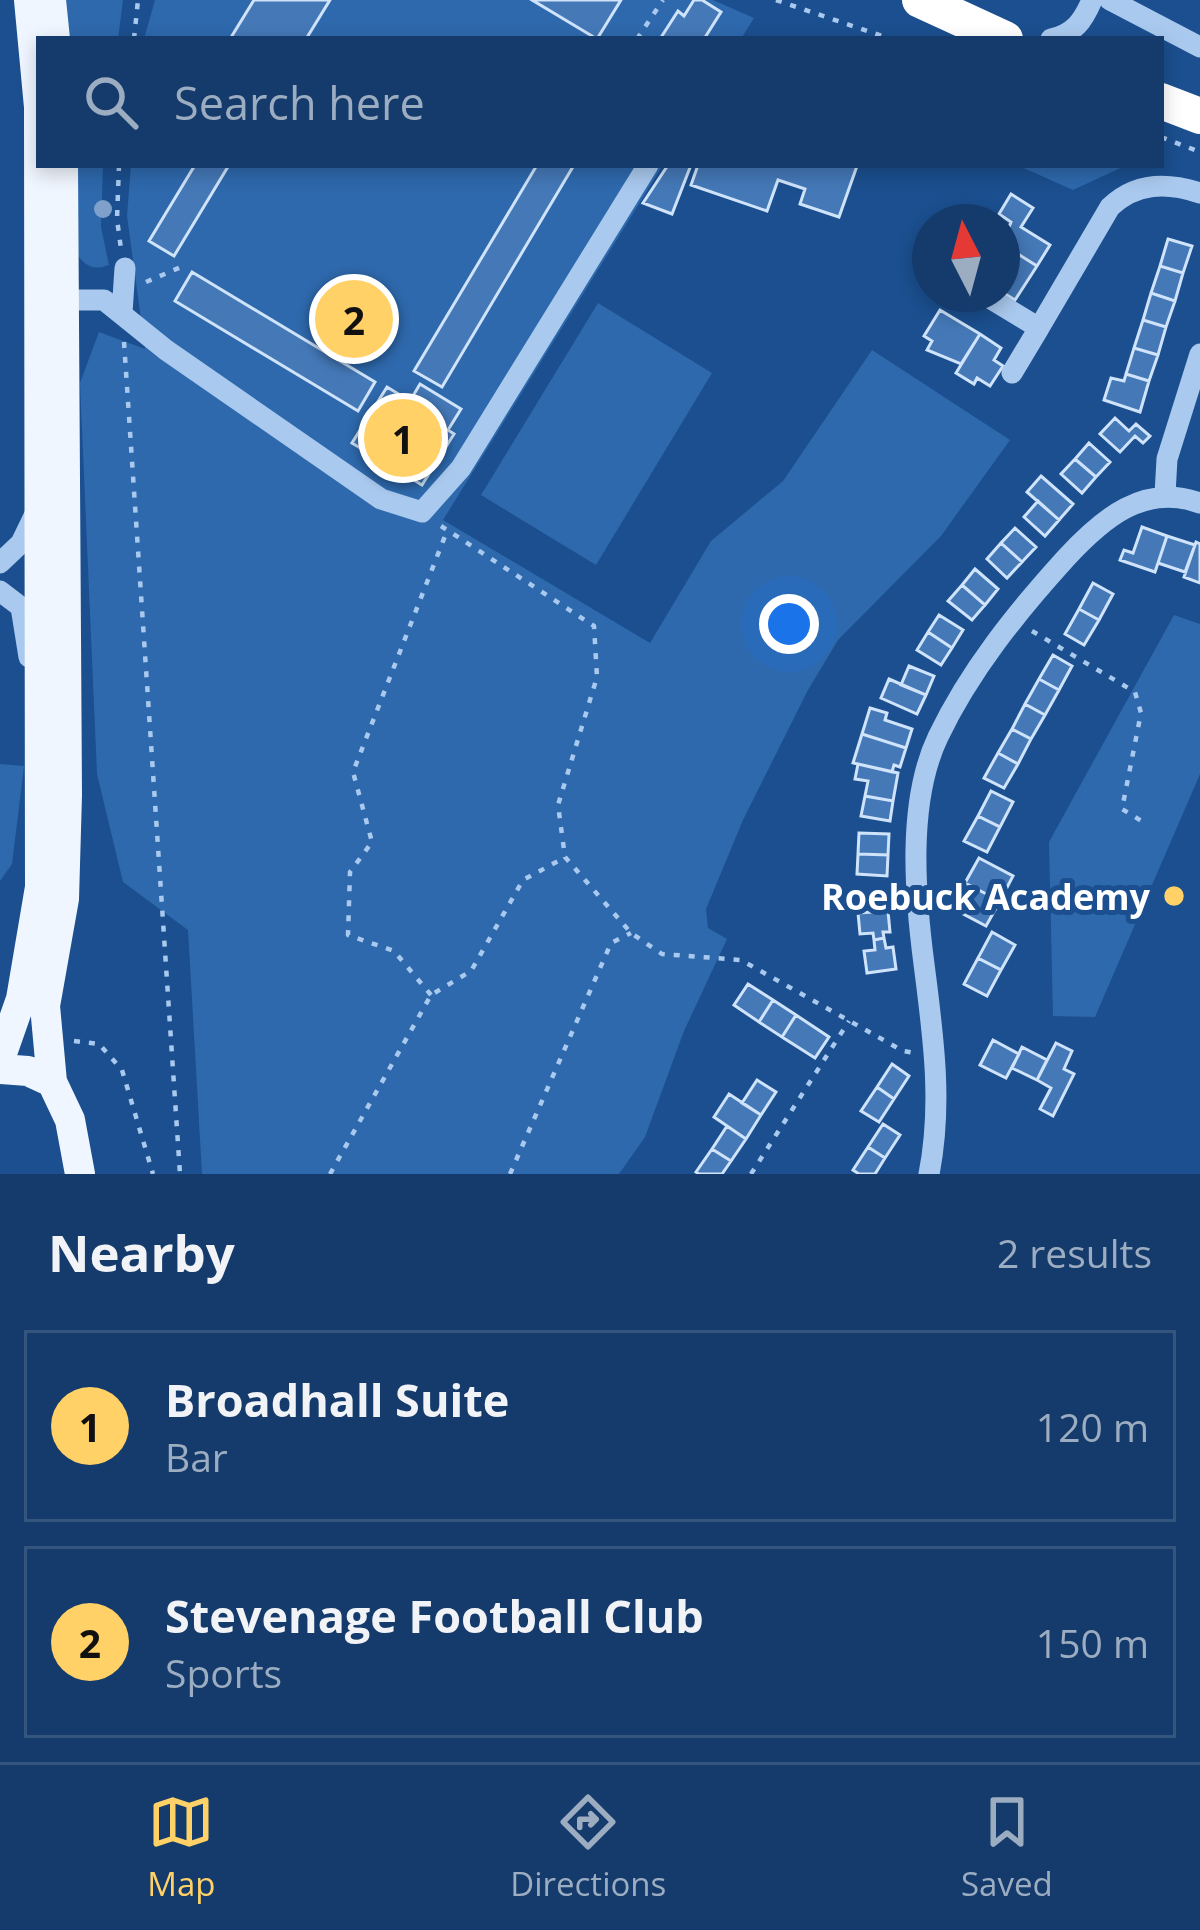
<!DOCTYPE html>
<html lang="en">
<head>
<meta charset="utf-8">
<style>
  :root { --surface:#143b6b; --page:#214673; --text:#f1f3f6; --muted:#9dadc1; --line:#33557e; --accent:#ffd166 }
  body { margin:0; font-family:"Open Sans",sans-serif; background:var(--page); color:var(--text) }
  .compass { position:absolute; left:912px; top:204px; width:108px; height:108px; border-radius:50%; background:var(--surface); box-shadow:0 6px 18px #0003; rotate:354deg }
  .you { position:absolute; left:789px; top:624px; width:42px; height:42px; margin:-30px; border:9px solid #fff; border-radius:50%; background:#1a73e8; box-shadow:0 0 0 18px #1a73e833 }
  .badge { display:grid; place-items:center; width:78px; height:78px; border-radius:50%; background:var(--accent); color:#111; font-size:39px; font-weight:700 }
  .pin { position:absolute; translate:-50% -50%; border:6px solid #fff; box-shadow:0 3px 12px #0006 }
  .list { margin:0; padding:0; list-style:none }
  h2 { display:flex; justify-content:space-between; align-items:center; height:156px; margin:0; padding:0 48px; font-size:51px }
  h2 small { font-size:39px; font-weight:400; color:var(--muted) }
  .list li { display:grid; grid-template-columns:78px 1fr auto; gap:36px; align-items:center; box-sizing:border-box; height:192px; margin:0 24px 24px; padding:0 24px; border:3px solid var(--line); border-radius:0px }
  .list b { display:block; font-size:45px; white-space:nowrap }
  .list p { margin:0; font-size:39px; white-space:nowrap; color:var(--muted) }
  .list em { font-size:39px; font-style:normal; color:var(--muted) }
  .icon { flex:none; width:66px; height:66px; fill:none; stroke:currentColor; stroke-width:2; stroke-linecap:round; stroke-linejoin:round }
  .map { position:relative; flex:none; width:1200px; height:1174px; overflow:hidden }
  .search { position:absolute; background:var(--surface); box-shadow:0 6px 18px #0003; left:36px; right:36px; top:36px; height:132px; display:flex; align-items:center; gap:30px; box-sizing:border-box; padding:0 42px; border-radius:0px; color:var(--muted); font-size:45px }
  .sheet { height:588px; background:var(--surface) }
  nav { display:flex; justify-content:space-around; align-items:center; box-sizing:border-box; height:168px; border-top:3px solid var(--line); background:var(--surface); font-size:33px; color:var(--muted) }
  nav a { display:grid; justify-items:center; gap:6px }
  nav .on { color:var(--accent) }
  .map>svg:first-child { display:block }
</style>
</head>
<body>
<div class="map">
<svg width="1200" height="1174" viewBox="0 0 1200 1174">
  <rect width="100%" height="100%" fill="#1b4f8f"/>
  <!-- green -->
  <path fill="#2e69ad" d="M59 0H123L118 39H63Z
    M155 0H713L754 18 741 39H144Z
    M75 165H103L101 227 109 265C95 270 88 268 78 256Z
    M131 165H663L443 520 650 643 711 541 783 481 872 350 1010 440 941 536 838 640 808 690 743 820 706 909 708 928 727 939 684 1031 645 1137 619 1174H202L188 930 123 882 97 774 80 383 99 332 145 349 127 216Z
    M1017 165H1127L1073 190Z
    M598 303 712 373 596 565 481 495Z
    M1174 615 1200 624V774L1095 1017 1053 1016 1049 842Z
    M0 764 24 766 12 864 0 881Z"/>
  <!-- building -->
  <path fill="#4478b7" stroke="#cfe3fa" stroke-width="3" d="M254 0H330L306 39H230Z
    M532 0H621L597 39Z
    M694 0H702L721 12 704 39H660L678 11 684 16Z
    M195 165H229L174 256 149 241Z
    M537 165H574L442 387 414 371Z
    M668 165H691L672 214 643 203Z
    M698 165H854L857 166 839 217 800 204 805 189 778 180 767 211 691 185Z
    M1011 194 1033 208 1021 227 1050 245 1037 266 1002 244 1011 222 999 214Z
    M1168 239 1192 246 1183 273 1160 266Z
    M1002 244 1037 266 1015 300 1002 292Z
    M1160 266 1183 273 1175 301 1151 293Z
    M192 272 375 382 358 411 175 301Z
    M1151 293 1175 301 1166 327 1143 320Z
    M940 310 980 334 961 364 927 350 932 341 924 336Z
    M1143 320 1166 327 1158 355 1134 348Z
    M980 334 1001 348 994 360 1003 366 990 386 977 378 974 384 956 373Z
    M1134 348 1158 355 1149 381 1126 374Z
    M1126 374 1149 381 1140 412 1104 400 1111 378 1124 381Z
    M420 384 461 409 448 430 454 434 422 485 352 443 387 387 410 401Z
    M1115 418 1129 431 1136 424 1150 436 1143 443 1135 436 1120 452 1100 434Z
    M1089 443 1110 462 1096 477 1075 459Z
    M1075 459 1096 477 1082 493 1061 474Z
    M1041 476 1073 504 1059 520 1027 492Z
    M1038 501 1059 520 1045 536 1024 517Z
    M1142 527 1167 536 1155 572 1120 560 1124 550 1133 553Z
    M1015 528 1036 547 1022 562 1001 543Z
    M1167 536 1195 545 1185 572 1158 563Z
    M1196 542 1200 544V583L1184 577Z
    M1001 543 1022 562 1007 578 987 559Z
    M975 569 998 589 985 605 962 585Z
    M1093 583 1113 594 1099 620 1079 609Z
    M962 585 985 605 972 620 948 601Z
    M1079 609 1099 620 1084 645 1065 634Z
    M939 615 963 630 952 648 928 632Z
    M928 632 952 648 941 665 917 650Z
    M1053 655 1072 666 1059 690 1039 679Z
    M909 666 934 676 926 695 901 685Z
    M889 679 926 695 917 714 881 698Z
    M1039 679 1059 690 1045 715 1025 704Z
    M1025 704 1045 715 1031 739 1012 729Z
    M870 708 887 713 885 720 912 729 906 748 862 734Z
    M1012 729 1031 739 1018 764 998 753Z
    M862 734 906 748 900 767 894 765 892 772 853 763Z
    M998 753 1018 764 1004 788 984 778Z
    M858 764 898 773 893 801 865 796 868 781 855 779Z
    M991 791 1013 802 1000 827 978 816Z
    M865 796 893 801 890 821 861 816Z
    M978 816 1000 827 987 852 964 841Z
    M859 833 889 834 888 855 858 854Z
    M858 854 888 855 887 876 857 874Z
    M979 858 1013 876 1000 901 965 883Z
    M965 883 1000 901 986 926 952 908Z
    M887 890 888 911 858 913 857 893Z
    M888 911 890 932H883L884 938 874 940 873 933 860 934 858 913Z
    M992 932 1015 945 1001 970 978 958Z
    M884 938 886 948 893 947 896 969 867 973 864 951 875 950 874 940Z
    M978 958 1001 970 987 996 964 984Z
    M748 984 773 1000 759 1022 734 1005Z
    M773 1000 796 1015 782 1037 759 1022Z
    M796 1015 829 1037 815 1058 782 1037Z
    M993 1040 1019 1054 1006 1078 980 1065Z
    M1056 1043 1072 1051 1064 1069 1074 1074 1053 1116 1040 1109 1051 1088 1037 1080Z
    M1022 1047 1047 1060 1037 1080 1012 1068Z
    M892 1064 909 1076 894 1099 877 1087Z
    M757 1080 776 1092 761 1115 742 1103Z
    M877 1087 894 1099 879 1122 861 1111Z
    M729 1094 761 1115 746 1139 714 1117Z
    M883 1124 900 1135 885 1158 868 1147Z
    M727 1126 746 1139 731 1161 712 1149Z
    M868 1147 885 1158 875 1174H859L853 1170Z
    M712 1149 731 1161 722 1174H699L696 1172Z"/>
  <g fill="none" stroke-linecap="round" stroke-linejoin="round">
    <!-- path -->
    <path stroke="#a9c9ee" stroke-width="4.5" stroke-dasharray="6 9" stroke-linecap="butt" d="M776 0 891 39
      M134 39 138 0
      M637 39 663 0
      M1161 137 1200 152
      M119 165 117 219 121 249
      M146 282 181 267
      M124 342 180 1174
      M441 526 594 626 597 677 558 805 565 857 631 933 662 954 741 960 903 1051 915 1053
      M1032 631 1135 692 1141 713 1122 809 1148 825
      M431 995 394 951 348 935 350 872 372 842 353 772 447 531
      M74 1041 99 1044 122 1070 153 1174
      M330 1174 431 995 471 971 523 880 562 859
      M510 1174 611 943 631 933
      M751 1174 849 1021"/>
    <!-- minor -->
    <path stroke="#a9c9ee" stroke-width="21" d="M1110 0 1200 47
      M1051 39C1074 34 1083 21 1092 0
      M983 294 1039 328 1012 373
      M65 300H104L166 350 381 499 422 512 461 468 648 165
      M122 313 125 268
      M1039 328 1110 207C1136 182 1167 182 1200 193
      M1165 494 1167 459 1200 354
      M0 563 21 543 37 510
      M0 591 21 607 29 657
      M929 1174C943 1103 933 1035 924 964 915 895 907 802 938 737 970 670 1017 612 1066 558 1103 518 1144 483 1200 503"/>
    <!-- major -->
    <path stroke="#f0f6ff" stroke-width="30" d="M29 0 39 107
      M51 0 55 39
      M0 1059 21 999 40 887 39 109
      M0 1069 28 1071 52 1082 70 1120 80 1174
      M52 1082 45 1006 64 899 67 795 63 165"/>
    <!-- highway -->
    <path stroke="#fff" stroke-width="36" d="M920 0 1005 39
      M1161 101 1200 116"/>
  </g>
  <!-- trees -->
  <circle fill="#7ea0ca" cx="103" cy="209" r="9"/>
  <!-- markers -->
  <circle fill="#ffd166" stroke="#1b4f8f" stroke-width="4.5" cx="1174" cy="896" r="12"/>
  <g text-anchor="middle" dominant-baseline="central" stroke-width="10" stroke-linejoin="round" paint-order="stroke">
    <!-- poi labels -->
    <g font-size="36" font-weight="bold" fill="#fff" stroke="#1b4f8f" text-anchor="end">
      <text x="1150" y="896">Roebuck Academy</text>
    </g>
  </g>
</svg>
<svg class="compass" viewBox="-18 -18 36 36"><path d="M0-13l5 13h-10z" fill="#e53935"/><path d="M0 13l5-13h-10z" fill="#9dadc1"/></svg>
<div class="you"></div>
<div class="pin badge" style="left:403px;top:438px">1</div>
<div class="pin badge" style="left:354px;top:319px">2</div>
<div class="search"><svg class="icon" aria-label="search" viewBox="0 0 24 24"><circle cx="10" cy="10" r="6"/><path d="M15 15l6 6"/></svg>Search here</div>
</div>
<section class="sheet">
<h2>Nearby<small>2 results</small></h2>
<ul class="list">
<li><span class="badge">1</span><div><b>Broadhall Suite</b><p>Bar</p></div><em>120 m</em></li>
<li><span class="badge">2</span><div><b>Stevenage Football Club</b><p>Sports</p></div><em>150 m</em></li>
</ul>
</section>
<nav>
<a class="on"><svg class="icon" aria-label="map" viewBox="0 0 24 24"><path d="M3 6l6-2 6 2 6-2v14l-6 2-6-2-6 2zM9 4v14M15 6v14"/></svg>Map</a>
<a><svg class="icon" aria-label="directions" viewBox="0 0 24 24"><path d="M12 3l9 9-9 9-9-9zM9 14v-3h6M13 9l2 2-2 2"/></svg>Directions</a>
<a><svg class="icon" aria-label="saved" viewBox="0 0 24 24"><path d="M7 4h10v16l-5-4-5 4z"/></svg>Saved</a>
</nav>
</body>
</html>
